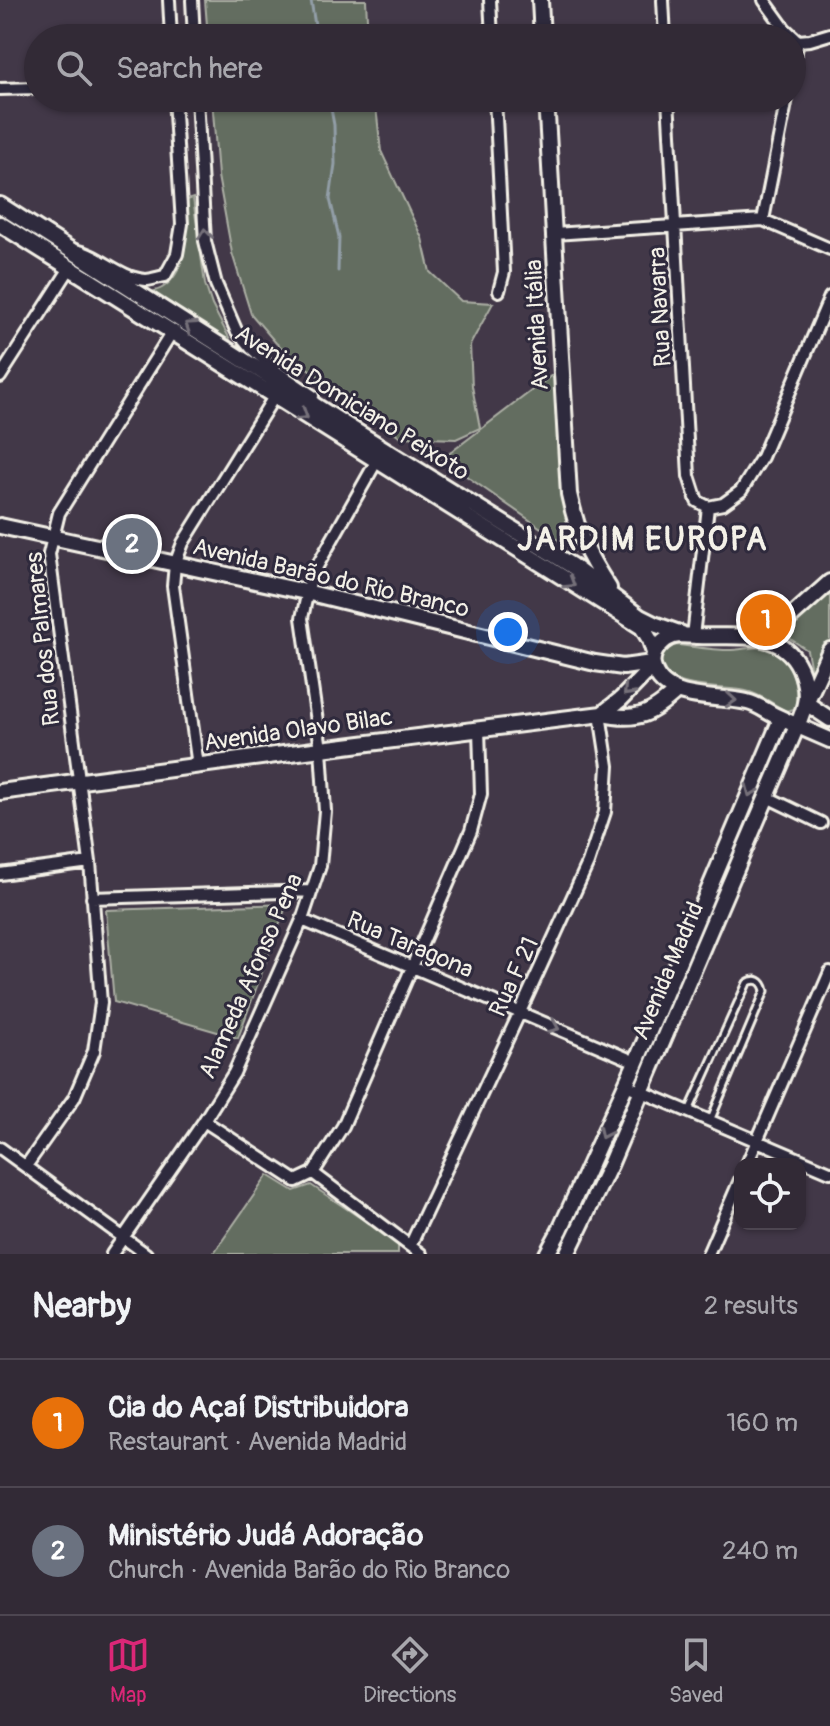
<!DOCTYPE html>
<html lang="en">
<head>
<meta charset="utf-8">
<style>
  :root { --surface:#322a36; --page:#3a323e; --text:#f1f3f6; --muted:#a8a7ad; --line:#4d4651; --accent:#db2777 }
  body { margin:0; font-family:Pangolin,sans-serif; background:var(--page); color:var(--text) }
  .controls { position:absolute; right:24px; bottom:24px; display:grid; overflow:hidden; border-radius:16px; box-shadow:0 2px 6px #0004 }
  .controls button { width:72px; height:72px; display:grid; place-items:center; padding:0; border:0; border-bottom:2px solid var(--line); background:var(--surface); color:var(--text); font:40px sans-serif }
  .you { position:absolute; left:508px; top:632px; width:28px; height:28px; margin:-20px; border:6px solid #fff; border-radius:50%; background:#1a73e8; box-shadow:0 0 0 12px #1a73e833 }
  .badge { display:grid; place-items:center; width:52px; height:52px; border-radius:50%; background:var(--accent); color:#fff; font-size:26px; font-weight:700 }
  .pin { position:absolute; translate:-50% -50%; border:4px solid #fff; box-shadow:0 2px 8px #0006 }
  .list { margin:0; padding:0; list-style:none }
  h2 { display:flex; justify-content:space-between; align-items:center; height:104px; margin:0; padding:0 32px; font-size:34px }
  h2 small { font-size:26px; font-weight:400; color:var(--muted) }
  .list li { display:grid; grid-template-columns:52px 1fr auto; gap:24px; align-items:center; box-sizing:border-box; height:128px; padding:0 32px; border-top:2px solid var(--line) }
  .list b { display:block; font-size:30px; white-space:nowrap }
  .list p { margin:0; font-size:26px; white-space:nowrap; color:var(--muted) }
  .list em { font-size:26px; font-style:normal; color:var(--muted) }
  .icon { flex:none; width:44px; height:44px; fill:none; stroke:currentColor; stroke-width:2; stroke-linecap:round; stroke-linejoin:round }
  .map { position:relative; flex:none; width:830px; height:1254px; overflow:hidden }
  .search { position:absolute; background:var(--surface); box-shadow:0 2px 6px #0004; left:24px; right:24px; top:24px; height:88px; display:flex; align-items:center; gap:20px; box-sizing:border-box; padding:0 28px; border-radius:44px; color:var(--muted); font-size:30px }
  .sheet { height:360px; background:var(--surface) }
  nav { display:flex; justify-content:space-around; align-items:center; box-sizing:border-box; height:112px; border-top:2px solid var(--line); background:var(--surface); font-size:22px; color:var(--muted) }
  nav a { display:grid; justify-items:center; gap:4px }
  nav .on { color:var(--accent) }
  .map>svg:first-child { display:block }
</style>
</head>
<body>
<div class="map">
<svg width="830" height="1254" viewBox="0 0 830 1254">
  <rect width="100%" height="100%" fill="#423848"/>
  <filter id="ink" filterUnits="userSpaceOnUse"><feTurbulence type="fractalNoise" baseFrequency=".0125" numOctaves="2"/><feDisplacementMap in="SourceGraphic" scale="16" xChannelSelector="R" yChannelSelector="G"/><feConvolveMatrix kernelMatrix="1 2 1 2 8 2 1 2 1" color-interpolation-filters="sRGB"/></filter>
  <g filter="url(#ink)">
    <!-- green -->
    <path fill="#636d61" stroke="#acafa4" stroke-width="2" d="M205 0H366L368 38H208Z
      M212 98H375L381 151 422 238 430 272 461 301 493 303 470 345 472 386 480 428 456 439 401 437 340 394 276 343 251 314 232 253 218 176Z
      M193 198 205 284 212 305 235 349 144 294C150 292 157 291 162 288 190 271 186 228 187 200Z
      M556 372 574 551 442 459Z
      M830 591V642L813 681 807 650 780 632Z
      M679 645C693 647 709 649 724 650 737 651 749 647 762 647 791 647 798 684 796 707L794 709 786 711C773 704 760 694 746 691 723 685 658 693 659 656L668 646Z
      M287 904 238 1038 114 1002 106 910Z
      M268 1175 294 1191 311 1185 398 1243V1254H213Z"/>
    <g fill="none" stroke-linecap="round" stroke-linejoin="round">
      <!-- stream -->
      <path stroke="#929ea7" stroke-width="3" d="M311 0 317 38
        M329 98 334 125 335 164 330 199 339 237 338 271"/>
      <defs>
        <path id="lane" d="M689 1111 747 983C756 977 763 981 765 991L710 1121"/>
        <path id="street" d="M169 0 171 38
          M192 0 194 38
          M490 0 492 38
          M663 0 665 38
          M764 0 785 29 798 41 810 40 830 34
          M792 72 798 41
          M0 89 38 88
          M197 98 205 241 216 284 236 330 251 348 276 371 313 396
          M495 98 504 272 499 291
          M668 98 689 476 697 501 708 507
          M763 220 787 98
          M554 234 763 220 830 249
          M75 250C100 255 119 278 146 280 151 280 159 277 165 276L177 254 182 224 174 98
          M0 377 70 268
          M708 507 723 504 741 491 762 457 830 297
          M693 636 708 507
          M198 766 173 586 175 564 183 543 274 397
          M767 797 821 823
          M90 862 49 554 59 513 172 332
          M0 874 90 862 101 1003 94 1051 74 1098 26 1166
          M92 898 312 891
          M302 920 636 1062
          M626 1085 830 1172
          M204 1121 296 1181 313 1173 343 1126 471 831 481 794 479 729
          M0 1148 146 1254
          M747 1164 830 972
          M313 1173 410 1246 520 1012 588 863 605 812 608 766 600 714
          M410 1246 421 1254
          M112 1254 204 1121 234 1073 302 920 320 866 325 811 321 749 302 618 311 577 376 462
          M708 1254 740 1180"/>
        <path id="secondary" d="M540 0 542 38
          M546 98 569 494C578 535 586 553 609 588
          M0 205 344 424 572 566 640 617 654 624 682 634
          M0 224 642 627 650 640 654 653
          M0 526 306 592 595 663 623 667 652 663
          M759 638 783 624 830 582
          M830 650 806 703 830 719
          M602 714 621 699 653 666
          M0 792 321 749 602 714C638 722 652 714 677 691
          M547 1254 560 1230 636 1062 781 719
          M567 1254 610 1165 797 726C806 706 809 695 802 674 786 627 737 638 697 636 685 635 673 633 663 642 655 649 650 659 654 669 666 703 720 695 747 702 757 704 766 711 774 715 793 724 811 732 830 740"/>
      </defs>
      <!-- lane casing -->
      <use href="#lane" stroke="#f4f1e8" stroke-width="11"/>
      <!-- street casing -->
      <use href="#street" stroke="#f4f1e8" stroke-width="16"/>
      <!-- secondary casing -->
      <use href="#secondary" stroke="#f4f1e8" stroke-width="20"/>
      <!-- lane -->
      <use href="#lane" stroke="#2f2a3d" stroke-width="5"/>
      <!-- street -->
      <use href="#street" stroke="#2f2a3d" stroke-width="10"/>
      <!-- secondary -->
      <use href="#secondary" stroke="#2f2a3d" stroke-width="14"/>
    </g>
    <!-- one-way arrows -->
    <defs><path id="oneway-chevron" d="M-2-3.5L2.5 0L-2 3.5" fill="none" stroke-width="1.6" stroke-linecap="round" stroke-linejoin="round" transform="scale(2)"/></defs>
    <g stroke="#747079">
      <use href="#oneway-chevron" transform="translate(205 234) rotate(-96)"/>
      <use href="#oneway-chevron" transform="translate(190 326) rotate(-147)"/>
      <use href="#oneway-chevron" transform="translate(303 415) rotate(32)"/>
      <use href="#oneway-chevron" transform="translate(570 583) rotate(32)"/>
      <use href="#oneway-chevron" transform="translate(628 691) rotate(133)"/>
      <use href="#oneway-chevron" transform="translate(731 700) rotate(5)"/>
      <use href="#oneway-chevron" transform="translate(751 791) rotate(113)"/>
      <use href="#oneway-chevron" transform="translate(554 1027) rotate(23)"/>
      <use href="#oneway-chevron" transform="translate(604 1133) rotate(115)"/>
    </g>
  </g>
  <g text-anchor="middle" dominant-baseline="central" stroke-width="6" stroke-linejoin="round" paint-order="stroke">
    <!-- street labels -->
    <g font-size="24" fill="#f4f1e8" stroke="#2f2a3d">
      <text transform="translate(660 307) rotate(-93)">Rua Navarra</text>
      <text transform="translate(537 325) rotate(-93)">Avenida Itália</text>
      <text transform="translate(352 403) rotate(32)">Avenida Domiciano Peixoto</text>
      <text transform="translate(331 578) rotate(13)">Avenida Barão do Rio Branco</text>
      <text transform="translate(43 639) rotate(-96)">Rua dos Palmares</text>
      <text transform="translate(298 730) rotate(-8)">Avenida Olavo Bilac</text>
      <text transform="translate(410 945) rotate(23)">Rua Taragona</text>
      <text transform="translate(668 971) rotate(-67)">Avenida Madrid</text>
      <text transform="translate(251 976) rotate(-66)">Alameda Afonso Pena</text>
      <text transform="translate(514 977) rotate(-65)">Rua F 21</text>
    </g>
    <!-- district labels -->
    <g font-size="32" font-weight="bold" letter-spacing="2" fill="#f4f1e8" stroke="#2f2a3d">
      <text x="643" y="540">JARDIM EUROPA</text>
    </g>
  </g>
</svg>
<div class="controls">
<button><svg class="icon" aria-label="locate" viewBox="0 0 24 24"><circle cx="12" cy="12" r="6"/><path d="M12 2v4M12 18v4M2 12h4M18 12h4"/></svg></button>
</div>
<div class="you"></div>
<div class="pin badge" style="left:766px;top:620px;background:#e8710a">1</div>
<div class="pin badge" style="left:132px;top:544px;background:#6b7280">2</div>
<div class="search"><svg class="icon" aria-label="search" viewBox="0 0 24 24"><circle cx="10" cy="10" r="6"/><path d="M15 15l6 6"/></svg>Search here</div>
</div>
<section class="sheet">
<h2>Nearby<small>2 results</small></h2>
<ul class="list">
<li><span class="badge" style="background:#e8710a">1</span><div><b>Cia do Açaí Distribuidora</b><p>Restaurant · Avenida Madrid</p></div><em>160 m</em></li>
<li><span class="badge" style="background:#6b7280">2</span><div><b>Ministério Judá Adoração</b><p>Church · Avenida Barão do Rio Branco</p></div><em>240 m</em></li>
</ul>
</section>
<nav>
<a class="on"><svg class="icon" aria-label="map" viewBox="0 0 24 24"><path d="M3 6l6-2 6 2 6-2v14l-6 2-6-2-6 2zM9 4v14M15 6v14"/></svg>Map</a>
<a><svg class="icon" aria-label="directions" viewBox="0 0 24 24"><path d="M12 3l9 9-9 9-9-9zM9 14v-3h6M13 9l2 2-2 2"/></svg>Directions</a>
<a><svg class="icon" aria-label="saved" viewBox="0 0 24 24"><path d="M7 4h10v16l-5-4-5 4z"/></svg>Saved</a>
</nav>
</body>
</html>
